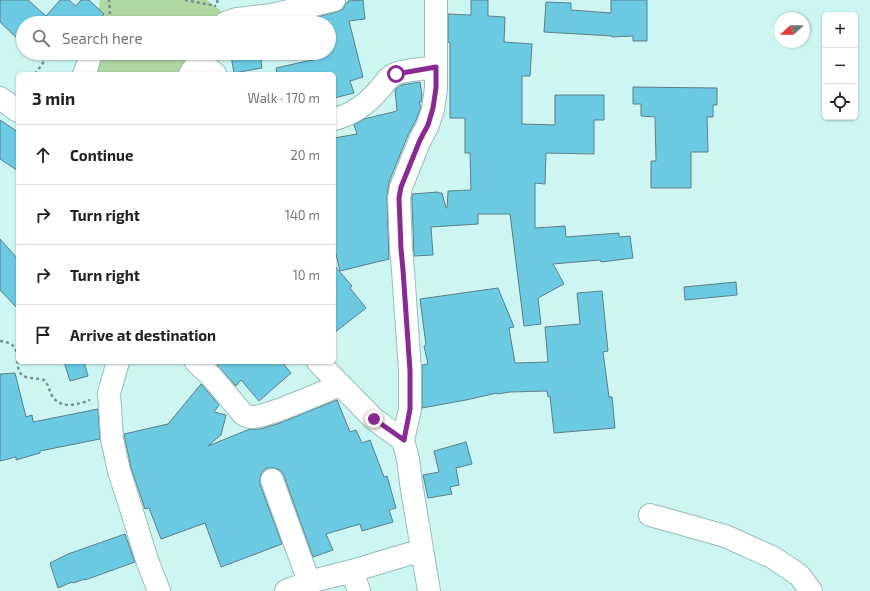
<!DOCTYPE html>
<html lang="en">
<head>
<meta charset="utf-8">
<style>
  :root { --surface:#fff; --page:#f6f6f6; --text:#202124; --muted:#757577; --line:#e0e0e0 }
  body { margin:0; font-family:"Exo 2",sans-serif; background:var(--page); color:var(--text) }
  .controls { position:absolute; right:12px; top:12px; display:grid; overflow:hidden; border-radius:6px; box-shadow:0 1px 3px #0004 }
  .controls button { width:36px; height:36px; display:grid; place-items:center; padding:0; border:0; border-bottom:1px solid var(--line); background:var(--surface); color:var(--text); font:20px sans-serif }
  .compass { position:absolute; left:774px; top:12px; width:36px; height:36px; border-radius:50%; background:var(--surface); box-shadow:0 1px 3px #0004; rotate:249deg }
  .stop { position:absolute; width:12px; height:12px; margin:-9px; border:3px solid #882994; border-radius:50%; background:#fff }
  .stop.end { background:#882994; border-color:#fff; box-shadow:0 1px 4px #0008 }
  .list { margin:0; padding:0; list-style:none }
  h2 { display:flex; justify-content:space-between; align-items:center; height:52px; margin:0; padding:0 16px; font-size:17px }
  h2 small { font-size:13px; font-weight:400; color:var(--muted) }
  .list li { display:grid; grid-template-columns:26px 1fr auto; gap:12px; align-items:center; box-sizing:border-box; height:60px; padding:0 16px; border-top:1px solid var(--line) }
  .list b { display:block; font-size:15px; white-space:nowrap }
  .list em { font-size:13px; font-style:normal; color:var(--muted) }
  .icon { flex:none; width:22px; height:22px; fill:none; stroke:currentColor; stroke-width:2; stroke-linecap:round; stroke-linejoin:round }
  .map { position:relative; flex:none; width:870px; height:591px; overflow:hidden }
  .search { position:absolute; background:var(--surface); box-shadow:0 1px 3px #0004; left:16px; top:16px; width:320px; height:44px; display:flex; align-items:center; gap:10px; box-sizing:border-box; padding:0 14px; border-radius:22px; color:var(--muted); font-size:15px }
  .panel { position:absolute; background:var(--surface); box-shadow:0 1px 3px #0004; left:16px; top:72px; width:320px; height:292px; border-radius:6px }
  .map>svg:first-child { display:block }
</style>
</head>
<body>
<div class="map">
<svg width="870" height="591" viewBox="0 0 870 591">
  <rect width="100%" height="100%" fill="#cdf6f3"/>
  <!-- green -->
  <path fill="#afd7a1" d="M100 0H207L225 14 218 23H97Z
    M94 53H195L179 74H91Z"/>
  <!-- building -->
  <path fill="#6bc9e2" stroke="#5c7f88" d="M0 0H28L46 16 60 0H69L76 6 81 0H89L104 14 96 23H23V44L0 22Z
    M363 0 365 19 349 21 363 77 350 81 354 93 334 98V74H277L276 68 316 59 315 53H329V23H292L337 12 343 9 346 3H348V1Z
    M471 0H488V16L505 17 504 42 532 44 530 76H522V124L555 125V95H604V120H594V154L546 153 545 184 535 183V228L565 226 566 237 619 233V237L630 236 633 258 601 262 600 260 553 264 564 284 538 298 541 324 524 326 510 214H478V224L431 227 433 255 414 256 412 199V194L438 192 439 193H442L446 208H447L448 191 471 190 470 153H465V118H450V43L448 42V14L471 15Z
    M611 0H647V41H633V36L612 37V36L544 32 546 2 571 3V10L611 13Z
    M237 53H260L262 68 234 73 231 56 237 55Z
    M420 82 422 95 421 102H419L421 107 416 120 408 135 389 182 387 196 389 259 340 271 334 246V138L357 134 354 125 364 119 397 111 395 90 401 85Z
    M633 87 717 88V105H713V117H707L708 152H691V188H651V161H656L655 117 641 116V104H633Z
    M0 120 18 132V171L0 159Z
    M0 239 18 259V309L0 290Z
    M334 265 352 286 350 288 366 308 334 333Z
    M736 282 737 295 685 300 684 287Z
    M498 288 514 327 509 328 515 363 548 362 545 327 580 324 577 293 602 291 608 351 603 352 609 397H612L615 428 554 433 550 396 548 397 547 391 510 392 497 394V393L466 400 422 408V365L428 364 424 346 426 345 420 299Z
    M64 362H84L88 376 70 381Z
    M219 362H282L291 373 259 401 241 380 236 386 217 365Z
    M15 373 26 417 32 415 33 422 98 409 100 439 40 451V453L16 460V457L0 461V374Z
    M201 384 219 405 214 412 226 415 221 435 208 446 250 429H261L280 423 337 400 350 432 356 430 362 443 370 440 384 477 387 476 396 508 389 510 393 522 362 531 360 524 326 534 333 550 313 557 284 476 280 470 274 468H267L262 472 260 478V484L282 544 221 567 205 523 161 539 149 508 145 509 141 497 131 468 124 434 168 424Z
    M466 442 472 464 456 468 459 485 450 487 452 494 428 498 423 475 439 472 434 451Z
    M125 534 135 562 85 580V579L73 583 72 582 58 588 50 563 68 554Z"/>
  <g fill="none" stroke-linecap="round" stroke-linejoin="round">
    <defs>
      <path id="minor" d="M225 23 237 19 272 15 334 0
        M199 61 215 74
        M84 74 87 67 91 53
        M190 74 204 53
        M0 98 18 111
        M334 119C351 115 367 104 378 91 383 86 386 79 393 75 401 70 425 69 436 67
        M118 362 109 393 111 423 112 439 119 471 129 502 147 560 159 591
        M196 362 211 376 243 414C246 416 248 417 252 417 260 417 269 413 276 411 298 403 319 394 340 385
        M318 362 374 419 403 440
        M272 480 309 582
        M650 515 725 536 772 557 799 575 811 591
        M352 571 359 591
        M286 591 309 582 352 571 422 550
        M429 591 411 483 408 459 403 440 410 409V371L403 270 401 249 399 198 401 187 420 140 428 125 433 109 436 88V0"/>
    </defs>
    <!-- minor casing -->
    <use href="#minor" stroke="#96bdba" stroke-width="24"/>
    <!-- path -->
    <path stroke="#74908e" stroke-width="2.5" stroke-dasharray="3 3" stroke-linecap="butt" d="M185 0 216 6
      M217 0 218 6
      M102 23 110 14 109 0
      M35 74 50 53
      M0 341C27 344 11 364 22 375 27 379 38 378 44 380 48 384 49 389 51 394 59 410 77 405 90 400"/>
    <!-- minor -->
    <use href="#minor" stroke="#fff" stroke-width="22"/>
  </g>
  <g fill="none" stroke-linecap="round" stroke-linejoin="round">
    <!-- route -->
    <path stroke="#882994" stroke-width="5" d="M374 419 404 440 410 409V371L403 270 401 249 399 198 401 187 420 140 428 125 433 108 436 88V67L396 74"/>
  </g>
</svg>
<div class="controls">
<button>+</button>
<button>−</button>
<button><svg class="icon" aria-label="locate" viewBox="0 0 24 24"><circle cx="12" cy="12" r="6"/><path d="M12 2v4M12 18v4M2 12h4M18 12h4"/></svg></button>
</div>
<svg class="compass" viewBox="-18 -18 36 36"><path d="M0-13l5 13h-10z" fill="#e53935"/><path d="M0 13l5-13h-10z" fill="#757577"/></svg>
<div class="stop" style="left:396px;top:74px"></div>
<div class="stop end" style="left:374px;top:419px"></div>
<div class="search"><svg class="icon" aria-label="search" viewBox="0 0 24 24"><circle cx="10" cy="10" r="6"/><path d="M15 15l6 6"/></svg>Search here</div>
<section class="panel">
<h2>3 min<small>Walk · 170 m</small></h2>
<ul class="list">
<li><svg class="icon" aria-label="ahead" viewBox="0 0 24 24"><path d="M12 20V5M6 11l6-6 6 6"/></svg><div><b>Continue</b></div><em>20 m</em></li>
<li><svg class="icon" aria-label="right" viewBox="0 0 24 24"><path d="M7 20v-9h11M14 6l5 5-5 5"/></svg><div><b>Turn right</b></div><em>140 m</em></li>
<li><svg class="icon" aria-label="right" viewBox="0 0 24 24"><path d="M7 20v-9h11M14 6l5 5-5 5"/></svg><div><b>Turn right</b></div><em>10 m</em></li>
<li><svg class="icon" aria-label="arrive" viewBox="0 0 24 24"><path d="M6 21V4h12l-3 4 3 4H6"/></svg><div><b>Arrive at destination</b></div></li>
</ul>
</section>
</div>
</body>
</html>
